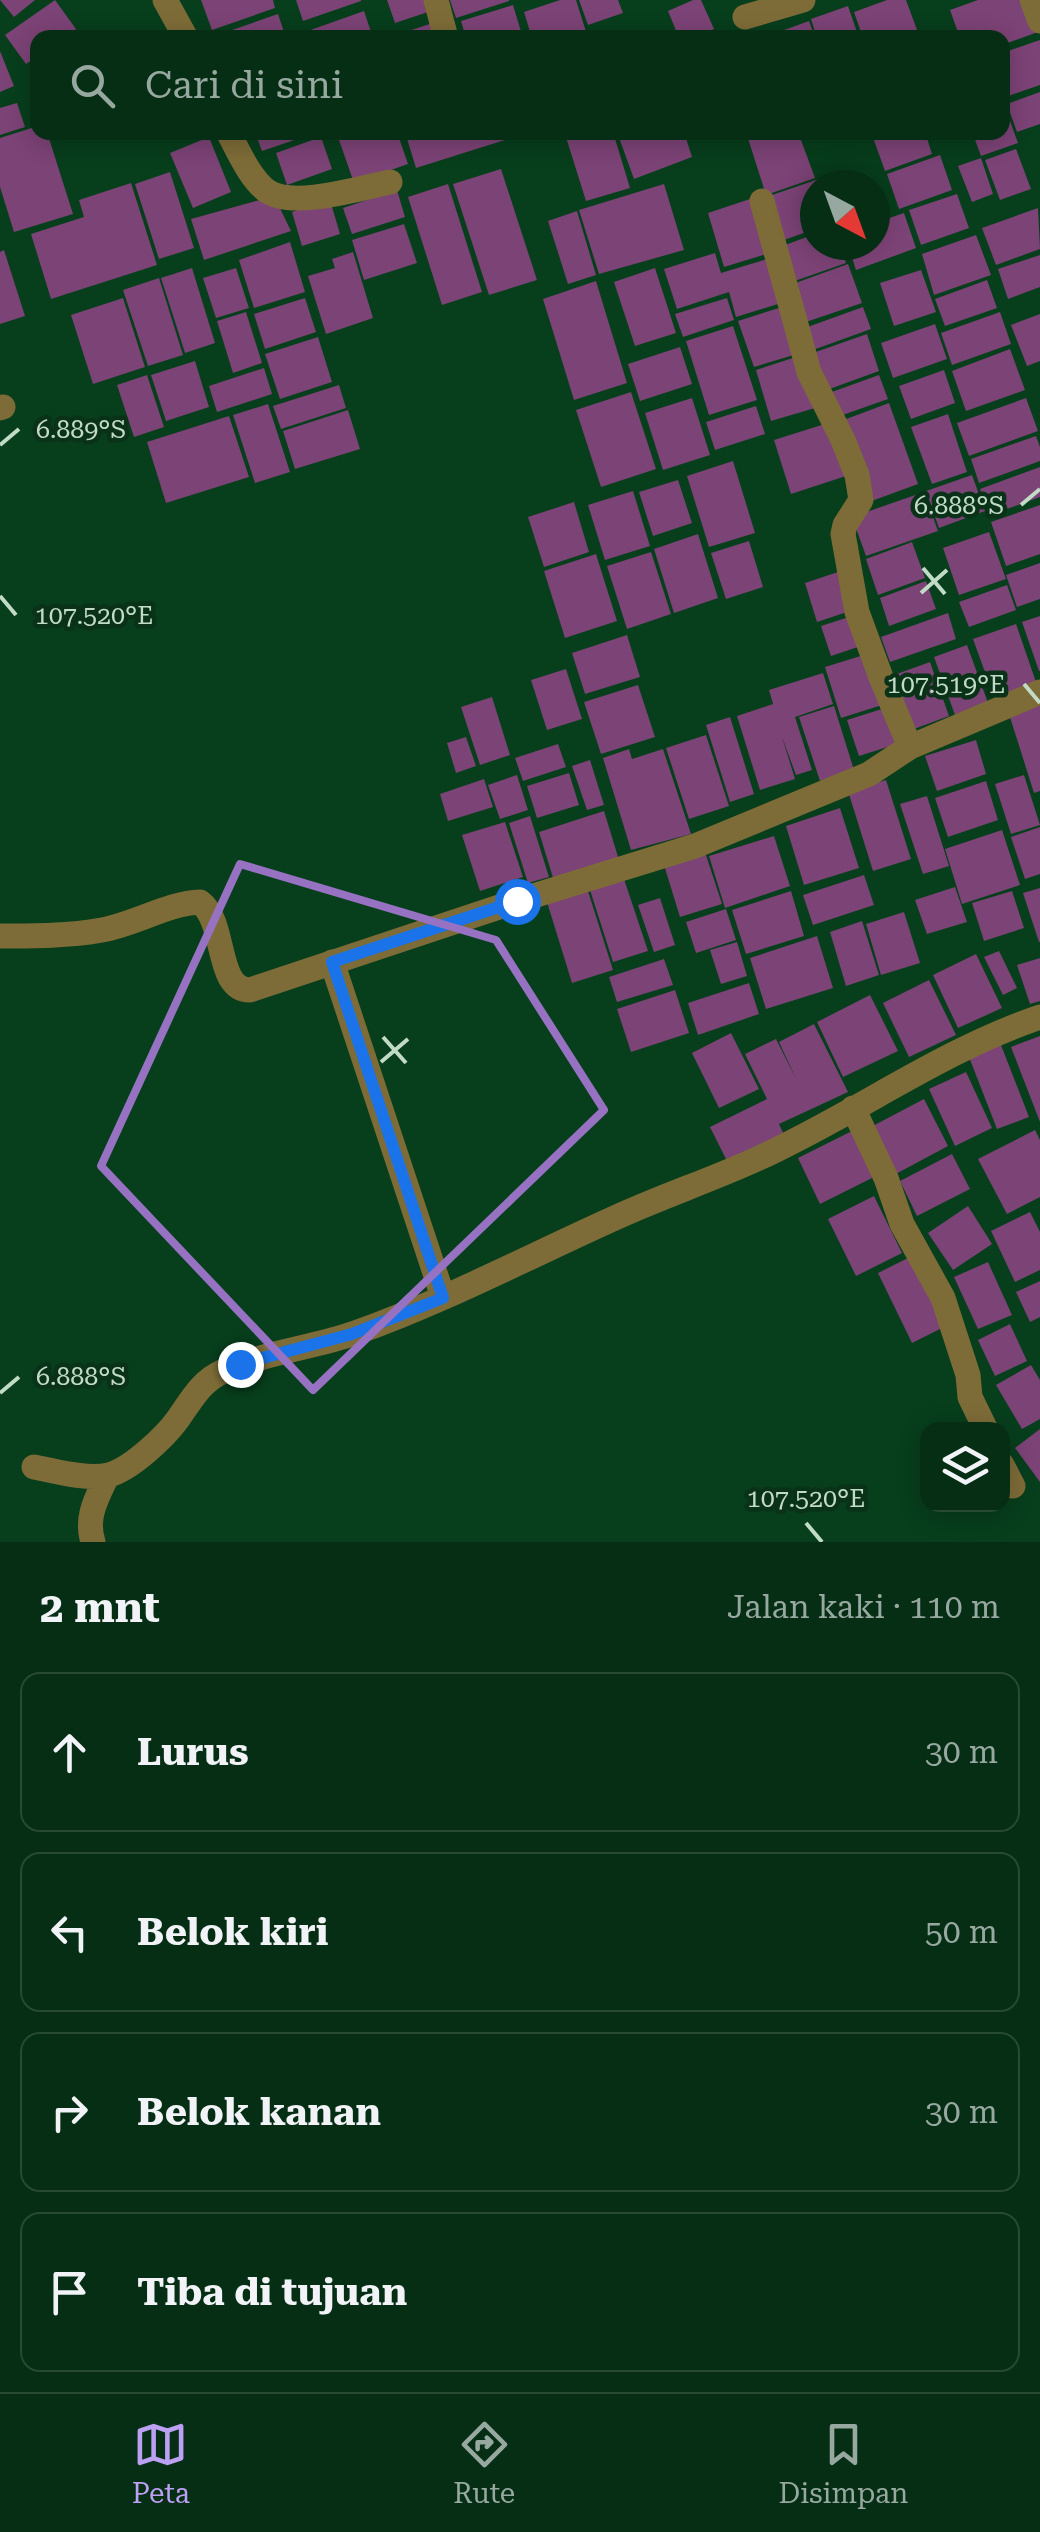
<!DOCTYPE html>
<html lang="id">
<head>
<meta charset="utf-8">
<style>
  :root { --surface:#052e15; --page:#0e361e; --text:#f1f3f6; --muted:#97a8a0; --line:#264a34; --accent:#bca0f2 }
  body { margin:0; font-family:"Roboto Serif",serif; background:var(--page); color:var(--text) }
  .controls { position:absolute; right:30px; bottom:30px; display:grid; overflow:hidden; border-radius:20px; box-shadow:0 5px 25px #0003 }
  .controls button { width:90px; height:90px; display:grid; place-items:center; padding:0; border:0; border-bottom:2px solid var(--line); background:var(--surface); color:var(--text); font:50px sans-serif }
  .compass { position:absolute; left:800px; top:170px; width:90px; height:90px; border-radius:50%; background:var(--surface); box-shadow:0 5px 25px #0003; rotate:139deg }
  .stop { position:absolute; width:30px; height:30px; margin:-22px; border:8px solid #1a73e8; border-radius:50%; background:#fff }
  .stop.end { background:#1a73e8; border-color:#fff; box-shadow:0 2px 10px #0008 }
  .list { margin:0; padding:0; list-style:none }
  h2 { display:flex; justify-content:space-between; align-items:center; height:130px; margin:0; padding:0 40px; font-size:42px }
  h2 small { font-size:32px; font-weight:400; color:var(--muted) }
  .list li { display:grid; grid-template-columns:65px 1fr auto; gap:30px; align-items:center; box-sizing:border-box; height:160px; margin:0 20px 20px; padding:0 20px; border:2px solid var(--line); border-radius:20px }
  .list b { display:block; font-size:38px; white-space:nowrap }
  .list em { font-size:32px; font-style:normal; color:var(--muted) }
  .icon { flex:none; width:55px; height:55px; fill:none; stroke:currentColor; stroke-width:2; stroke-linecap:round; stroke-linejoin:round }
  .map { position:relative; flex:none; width:1040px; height:1542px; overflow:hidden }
  .search { position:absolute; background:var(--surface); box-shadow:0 5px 25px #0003; left:30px; right:30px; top:30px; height:110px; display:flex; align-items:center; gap:25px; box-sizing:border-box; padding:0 35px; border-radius:20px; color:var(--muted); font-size:38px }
  .sheet { height:850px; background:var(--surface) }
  nav { display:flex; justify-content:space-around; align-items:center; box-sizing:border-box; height:140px; border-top:2px solid var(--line); background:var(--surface); font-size:28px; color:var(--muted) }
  nav a { display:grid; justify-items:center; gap:5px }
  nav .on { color:var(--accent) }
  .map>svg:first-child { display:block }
</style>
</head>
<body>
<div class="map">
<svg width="1040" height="1542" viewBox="0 0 1040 1542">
  <rect width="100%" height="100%" fill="#073e1c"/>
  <!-- building -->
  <path fill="#7c4376" d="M0 0H35L14 17Z
    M55 0 76 29 64 38H38V56L26 64 5 35Z
    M201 0H273L275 8 212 30Z
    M296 0H361V1L303 21Z
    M387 0H428L431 11 395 23Z
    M450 0H509V1L456 18Z
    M560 0H576L588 38H532L524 12Z
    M579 0H618L623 13 588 25Z
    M693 0H701L714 29 695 38H679L668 11Z
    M887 0H906L920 38H863L854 12Z
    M978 0H1027L1038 32 1002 45V38H960L950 10Z
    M513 5 523 38H466L461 21Z
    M848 6 859 38H817L811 19Z
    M364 11 373 38H307L305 32Z
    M278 14 286 38H212V37Z
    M439 21 444 38H391L390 37Z
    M809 21 815 38H765V37Z
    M1040 40V85L1005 97 1002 89V53Z
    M0 51 14 86 0 92Z
    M1040 92V124L1017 132 1007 104Z
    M17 103 25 127 0 135V108Z
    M1010 121 1018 143 981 156 973 134 1002 132V123Z
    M38 126V132H47L73 214 14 232 0 187V138Z
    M255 132H315V133L262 151Z
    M352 132H397L408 164 354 183 338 137Z
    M405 132H506L508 139 416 168Z
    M570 132H613L630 188 586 201 565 134Z
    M617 132H684L692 157 634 179Z
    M746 132H798L815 178 766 195Z
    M871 132H925L932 154 885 171Z
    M209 137 231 192 193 208 170 153Z
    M321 137 332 169 287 185 276 153Z
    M1016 149 1031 189 1000 200 985 160Z
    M940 155 952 190 899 209 887 174Z
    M981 158 993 194 972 202 958 166Z
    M501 169 537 280 489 295 453 184Z
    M170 172 194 248 159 259 135 184Z
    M819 179 821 185H815V229L781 241 766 197Z
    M131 183 157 265 51 299 31 234 84 217 79 200Z
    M448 184 482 292 442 305 408 197Z
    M664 184 684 250 599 274 579 210Z
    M397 190 405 217 352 234 343 208Z
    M957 194 969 228 921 245 909 210Z
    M274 196 291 231 204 260 191 219Z
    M753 198 770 253 724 267 708 213Z
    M330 200 340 234 302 246 292 212Z
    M1038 208 1040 249 996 265 982 228Z
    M577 211 596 275 568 284 548 221Z
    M904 213 916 248 856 270 848 245H875V223Z
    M404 224 417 263 364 280 352 240Z
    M815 234V245H839L846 263 789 283 777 248Z
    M976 235 991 275 934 295 922 254Z
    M290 242 305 292 254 308 239 260Z
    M4 250 25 316 0 324V252Z
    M353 252 373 318 326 334 308 276 335 268 332 259Z
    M715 253 721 273 767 259 781 303 736 317 729 292 677 309 664 269Z
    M1040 255V287L1008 299 998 269Z
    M848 264 862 303 803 323 790 285Z
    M192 268 215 343 185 353 161 278Z
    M236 268 249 308 216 318 203 278Z
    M655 268 676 333 635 346 614 282Z
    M921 270 936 312 894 326 880 283Z
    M159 278 183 355 148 366 123 290Z
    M987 280 997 308 945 326 935 299Z
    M596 281 627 383 574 400 543 299Z
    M123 298 145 367 93 384 71 315Z
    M305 298 316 332 265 349 254 314Z
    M727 298 734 320 683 337 675 314Z
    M782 307 797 354 754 367 738 321Z
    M863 307 871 329 810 351 802 329Z
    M246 312 262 363 233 373 217 321Z
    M1000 312 1011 344 952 365 941 333Z
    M1040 314V361L1027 366 1011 325Z
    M935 324 947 359 893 378 881 343Z
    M733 326 757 400 709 415 686 341Z
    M867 334 879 371 824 391 810 354Z
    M318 337 332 382 280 399 265 354Z
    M680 347 692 384 640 401 628 364Z
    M1010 349 1025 390 966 411 952 371Z
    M799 356 815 408 771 421 756 370Z
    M195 361 209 407 166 421 151 375Z
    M264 368 272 394 217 412 209 386Z
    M944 370 955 403 911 419 899 386Z
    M147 375 164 427 134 437 117 385Z
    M879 375 888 399 837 417 829 393Z
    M339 385 346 408 281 429 273 406Z
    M631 392 656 469 601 487 576 410Z
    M692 398 710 455 663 470 645 413Z
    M1026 398 1038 431 969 456 957 423Z
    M889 403 918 484 869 502 841 421Z
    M268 404 290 472 255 483 233 415Z
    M756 406 765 434 715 450 706 422Z
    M348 410 360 449 295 469 283 431Z
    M948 414 967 472 932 484 911 427Z
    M229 416 249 477 166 503 147 442Z
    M828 423 846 476 791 494 774 440Z
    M1036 436 1040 447V461L979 483 971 459Z
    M733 461 755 533 709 547 687 476Z
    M1040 467V497L990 515 980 489Z
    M972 475 985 511 939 528 926 491Z
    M678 480 692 523 653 536 639 492Z
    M633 491 650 546 605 560 588 505Z
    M924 492 938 531 866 556 852 517Z
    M574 502 589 552 544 567 528 517Z
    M1040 505V554L1006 566 991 522Z
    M989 532 1006 579 959 595 943 548Z
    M698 534 718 598 674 613 654 549Z
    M749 541 763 587 726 599 711 553Z
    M912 542 925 578 878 595 866 559Z
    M651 552 671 614 627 629 607 566Z
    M596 554 617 621 565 638 544 571Z
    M1040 563V599L1017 607 1006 575Z
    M841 571 853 610 817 622 805 583Z
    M926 581 936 609 889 626 880 598Z
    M1007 585 1016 610 969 627 959 602Z
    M948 613 956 639 890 662 881 637Z
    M852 616 861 646 831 656 821 626Z
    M1040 616V671H1039L1022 622Z
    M1016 624 1037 685 995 700 973 639Z
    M627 635 640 677 585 694 572 653Z
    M967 645 988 703 955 715 934 657Z
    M867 654 882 705 841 718 825 667Z
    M930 662 949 716 914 729 894 675Z
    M566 669 582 719 547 730 531 680Z
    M823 673 833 704 795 717 812 770 796 775 782 737 795 779 760 790 737 716 773 704 769 690Z
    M638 685 655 737 601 754 584 702Z
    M492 697 510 755 480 765 461 707Z
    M1040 704V791L1034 793 1009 714Z
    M834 706 854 770 820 781 799 717Z
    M885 708 897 744 859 756 847 720Z
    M730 717 754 794 730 802 706 725Z
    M706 735 729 806 689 819 666 748Z
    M466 737 476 766 456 773 447 743Z
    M976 740 986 774 937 791 925 756Z
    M558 744 566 767 523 781 515 758Z
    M629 749 632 759 663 749 691 834 631 850 603 758Z
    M590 760 604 805 587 810 572 766Z
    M569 773 579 805 537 818 527 786Z
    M517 775 528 810 500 819 488 785Z
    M1024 775 1040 825 1011 834 995 784Z
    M484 779 493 807 448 821 440 794Z
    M886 780 911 859 873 871 848 791Z
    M986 781 998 820 948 837 935 798Z
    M927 796 949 866 923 874 900 804Z
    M840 808 859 868 804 885 786 826Z
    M604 811 619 860 554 881 539 832Z
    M530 816 549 877 528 883 509 823Z
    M505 822 523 877 480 891 462 835Z
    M1040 827V874L1025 879 1011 837Z
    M1002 830 1020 885 962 904 945 849Z
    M774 836 790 886 725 908 709 856Z
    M705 852 722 904 680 917 664 865Z
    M864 875 874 905 813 925 803 895Z
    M624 879 648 951 613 962 590 890Z
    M955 887 967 922 927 934 915 900Z
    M587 888 613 970 572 983 547 902Z
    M1040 888V942H1039L1023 893Z
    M791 891 804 936 746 954 732 910Z
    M1012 891 1024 928 984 941 972 903Z
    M660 898 675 945 654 952 638 905Z
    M726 909 736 940 696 953 686 922Z
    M904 912 920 963 881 975 866 924Z
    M862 921 879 975 846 986 830 932Z
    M817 936 833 988 766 1009 750 958Z
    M737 942 747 976 721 984 710 950Z
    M999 951 1017 988 1003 995 984 957Z
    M976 954 1002 1008 958 1028 933 975Z
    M1040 958V1001L1030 1004 1017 965Z
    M664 959 673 985 617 1002 609 977Z
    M929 980 956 1035 909 1057 883 1003Z
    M749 983 759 1014 698 1035 688 1003Z
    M675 990 689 1033 631 1052 617 1009Z
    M870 995 898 1051 843 1077 817 1022Z
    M814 1024 848 1092 779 1124 785 1137 729 1165 710 1127 767 1099 745 1054 776 1039 796 1079 779 1042Z
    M731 1033 759 1089 719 1108 692 1053Z
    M1040 1036V1122L1011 1047Z
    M1001 1045 1029 1117 997 1129 969 1057Z
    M966 1072 992 1128 955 1146 929 1089Z
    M924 1099 948 1146 892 1176 867 1129Z
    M858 1128 880 1174 820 1204 798 1158Z
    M1035 1130 1040 1140V1197L1007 1214 978 1159Z
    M952 1154 970 1189 917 1216 900 1181Z
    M874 1196 902 1253 856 1276 828 1219Z
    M968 1206 992 1244 953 1270 928 1233Z
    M1030 1212 1040 1232V1270L1015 1282 991 1231Z
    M914 1255 948 1325 912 1343 878 1273Z
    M988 1262 1012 1315 978 1329 954 1277Z
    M1040 1281V1317L1030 1322 1016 1292Z
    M1010 1324 1027 1361 995 1376 978 1340Z
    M1031 1365 1040 1380V1419L1022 1429 996 1385Z
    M1040 1429V1482L1015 1448Z"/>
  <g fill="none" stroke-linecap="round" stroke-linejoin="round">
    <!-- minor -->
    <path stroke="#7e6c38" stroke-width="25" d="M165 0 186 38
      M436 0 446 38
      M1032 0 1040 21
      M745 17 803 0
      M228 132C238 150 250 179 267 191 293 209 360 188 390 182
      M762 201 809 372 843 440 857 475 861 500 845 525 843 534 857 612 882 680 910 747
      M0 408 3 407
      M0 936C34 936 69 936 102 930 135 924 169 903 200 902 227 922 215 990 250 990L517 901 695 846 869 774 910 747 1040 692
      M332 962 443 1297
      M853 1108 886 1178 902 1224 943 1298 968 1375 970 1397 986 1430
      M1002 1465 1013 1486
      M34 1467C56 1471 86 1480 109 1475 131 1469 165 1437 178 1419 192 1399 201 1381 224 1371 266 1352 312 1348 355 1333 445 1301 530 1256 617 1217 663 1196 711 1180 757 1159 854 1115 938 1052 1040 1017
      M93 1542C85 1517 97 1498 107 1476"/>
  </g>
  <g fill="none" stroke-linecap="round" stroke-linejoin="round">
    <!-- route -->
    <path stroke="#1a73e8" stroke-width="12" d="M240 1364 352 1334 443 1298 332 962 517 901"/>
  </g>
  <!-- marked area -->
  <path fill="none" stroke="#9772c2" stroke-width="8" stroke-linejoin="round" d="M240 864 496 940 604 1110 313 1390 101 1166Z"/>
  <!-- ticks -->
  <path fill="none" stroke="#c1dbc6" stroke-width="4" d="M0 445 19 429M1021 505 1040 489M923 568 945 594M921 593 947 570M0 596 16 615M1024 684 1040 703M383 1037 406 1063M381 1062 408 1039M0 1393 19 1377M806 1523 822 1542"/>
  <g font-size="25" text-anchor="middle" fill="#c1dbc6" stroke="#0a3218" stroke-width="9" stroke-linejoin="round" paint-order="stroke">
    <text x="81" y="438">6.889°S</text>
    <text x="959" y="514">6.888°S</text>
    <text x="94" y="624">107.520°E</text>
    <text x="946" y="693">107.519°E</text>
    <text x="81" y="1385">6.888°S</text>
    <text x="806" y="1507">107.520°E</text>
  </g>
</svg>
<div class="controls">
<button><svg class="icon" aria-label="layers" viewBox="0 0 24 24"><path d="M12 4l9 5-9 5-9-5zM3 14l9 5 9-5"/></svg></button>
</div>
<svg class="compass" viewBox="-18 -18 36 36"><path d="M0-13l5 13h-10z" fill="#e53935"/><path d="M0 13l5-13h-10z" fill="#97a8a0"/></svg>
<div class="stop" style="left:517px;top:901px"></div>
<div class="stop end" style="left:240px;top:1364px"></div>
<div class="search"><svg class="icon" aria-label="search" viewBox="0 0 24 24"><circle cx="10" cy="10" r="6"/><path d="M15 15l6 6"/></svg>Cari di sini</div>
</div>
<section class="sheet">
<h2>2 mnt<small>Jalan kaki · 110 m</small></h2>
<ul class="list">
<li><svg class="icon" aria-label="ahead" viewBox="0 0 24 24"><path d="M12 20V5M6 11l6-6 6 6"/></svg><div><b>Lurus</b></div><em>30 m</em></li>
<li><svg class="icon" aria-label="left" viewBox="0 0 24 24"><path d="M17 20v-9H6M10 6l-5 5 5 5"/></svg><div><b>Belok kiri</b></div><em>50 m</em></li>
<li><svg class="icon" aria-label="right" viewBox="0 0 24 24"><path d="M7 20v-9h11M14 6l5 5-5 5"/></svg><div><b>Belok kanan</b></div><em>30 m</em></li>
<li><svg class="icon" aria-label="arrive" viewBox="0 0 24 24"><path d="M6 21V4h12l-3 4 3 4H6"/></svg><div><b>Tiba di tujuan</b></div></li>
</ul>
</section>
<nav>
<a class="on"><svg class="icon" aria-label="map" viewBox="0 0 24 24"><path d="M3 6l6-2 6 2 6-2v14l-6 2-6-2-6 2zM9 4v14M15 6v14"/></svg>Peta</a>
<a><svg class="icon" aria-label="directions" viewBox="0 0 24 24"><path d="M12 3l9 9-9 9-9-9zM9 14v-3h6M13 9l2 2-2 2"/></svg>Rute</a>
<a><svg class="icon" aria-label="saved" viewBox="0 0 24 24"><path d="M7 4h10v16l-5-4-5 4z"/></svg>Disimpan</a>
</nav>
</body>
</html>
